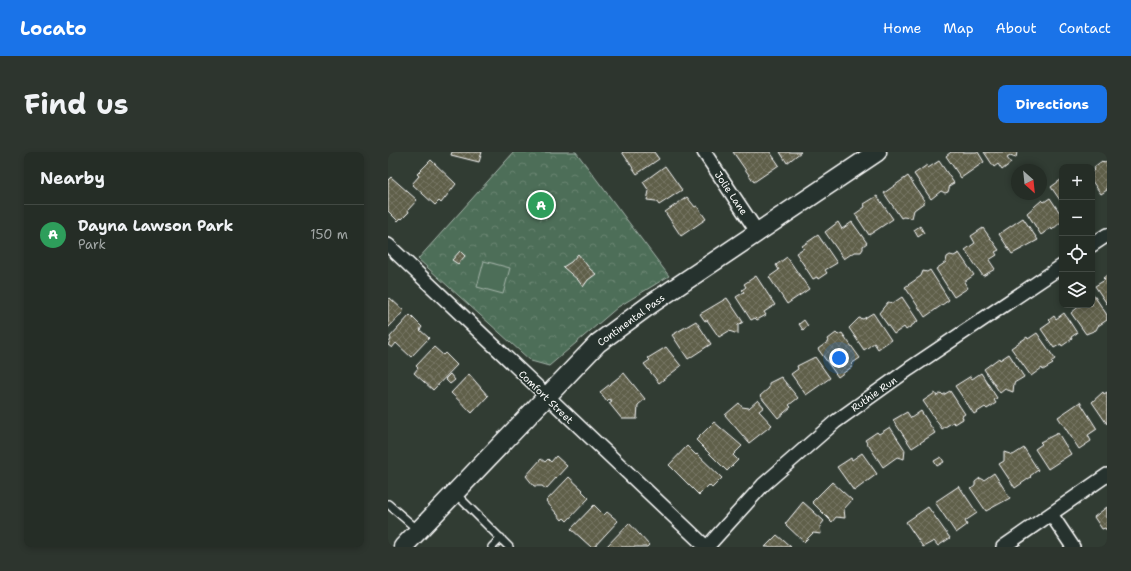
<!DOCTYPE html>
<html lang="en">
<head>
<meta charset="utf-8">
<style>
  :root { --surface:#252d26; --page:#2d352e; --text:#f1f3f6; --muted:#a3a8a7; --line:#424943; --accent:#1a73e8 }
  body { margin:0; font-family:"Shantell Sans",sans-serif; background:var(--page); color:var(--text) }
  .controls { position:absolute; right:12px; top:12px; display:grid; overflow:hidden; border-radius:8px; box-shadow:0 2px 6px #0003 }
  .controls button { width:36px; height:36px; display:grid; place-items:center; padding:0; border:0; border-bottom:1px solid var(--line); background:var(--surface); color:var(--text); font:20px sans-serif }
  .compass { position:absolute; left:623px; top:12px; width:36px; height:36px; border-radius:50%; background:var(--surface); box-shadow:0 2px 6px #0003; rotate:153deg }
  .you { position:absolute; left:451px; top:206px; width:14px; height:14px; margin:-10px; border:3px solid #fff; border-radius:50%; background:#1a73e8; box-shadow:0 0 0 6px #1a73e833 }
  .badge { display:grid; place-items:center; width:26px; height:26px; border-radius:50%; background:var(--accent); color:#fff; font-size:13px; font-weight:700 }
  .pin { position:absolute; translate:-50% -50%; border:2px solid #fff; box-shadow:0 1px 4px #0006 }
  .list { margin:0; padding:0; list-style:none }
  h2 { display:flex; justify-content:space-between; align-items:center; height:52px; margin:0; padding:0 16px; font-size:17px }
  h2 small { font-size:13px; font-weight:400; color:var(--muted) }
  .list li { display:grid; grid-template-columns:26px 1fr auto; gap:12px; align-items:center; box-sizing:border-box; height:60px; padding:0 16px; border-top:1px solid var(--line) }
  .list b { display:block; font-size:15px; white-space:nowrap }
  .list p { margin:0; font-size:13px; white-space:nowrap; color:var(--muted) }
  .list em { font-size:13px; font-style:normal; color:var(--muted) }
  .icon { flex:none; width:22px; height:22px; fill:none; stroke:currentColor; stroke-width:2; stroke-linecap:round; stroke-linejoin:round }
  .map { position:relative; flex:none; width:719px; height:395px; overflow:hidden; border-radius:8px }
  header { display:flex; align-items:center; gap:24px; box-sizing:border-box; height:56px; padding:0 20px; background:var(--accent); color:#fff }
  header strong { font-size:19px }
  nav { display:flex; gap:22px; margin-inline-start:auto; font-size:14px }
  .intro { display:flex; align-items:center; justify-content:space-between; box-sizing:border-box; height:96px; padding:0 24px }
  h1 { margin:0; font-size:28px }
  .button { padding:10px 18px; border-radius:8px; background:var(--accent); color:#fff; font-size:14px; font-weight:700 }
  main { display:flex; gap:24px; padding:0 24px }
  aside { flex:1; background:var(--surface); border-radius:8px; box-shadow:0 2px 6px #0003 }
  .map>svg:first-child { display:block }
</style>
</head>
<body>
<header>
<strong>Locato</strong>
<nav><a>Home</a><a>Map</a><a>About</a><a>Contact</a></nav>
</header>
<div class="intro"><h1>Find us</h1><a class="button">Directions</a></div>
<main>
<aside>
<h2>Nearby<small></small></h2>
<ul class="list">
<li><span class="badge" style="background:#2e9e5b">A</span><div><b>Dayna Lawson Park</b><p>Park</p></div><em>150 m</em></li>
</ul>
</aside>
<div class="map">
<svg width="719" height="395" viewBox="0 0 719 395">
  <defs>
    <pattern id="park-crowns" width="20" height="18" patternUnits="userSpaceOnUse"><rect width="20" height="18" fill="#4e6e58"/><path d="M2 6a3 3 0 1 1 6 0M12 15a3 3 0 1 1 6 0" fill="none" stroke="#698471"/></pattern>
    <pattern id="building-cross-hatch" width="8" height="8" patternUnits="userSpaceOnUse"><rect width="8" height="8" fill="#5f5e4a"/><path d="M0 0l8 8M0 8l8-8" fill="none" stroke="#777665"/></pattern>
  </defs>
  <rect width="100%" height="100%" fill="#313c33"/>
  <filter id="ink" filterUnits="userSpaceOnUse"><feTurbulence type="fractalNoise" baseFrequency=".025" numOctaves="2"/><feDisplacementMap in="SourceGraphic" scale="8" xChannelSelector="R" yChannelSelector="G"/><feConvolveMatrix kernelMatrix="1 2 1 2 8 2 1 2 1" color-interpolation-filters="sRGB"/></filter>
  <g filter="url(#ink)">
    <!-- park -->
    <path fill="url(#park-crowns)" stroke="#a6b6ac" d="M126 0H188L281 124 230 155 161 214 143 209 30 107Z"/>
    <!-- pitch -->
    <path fill="#4e6e58" stroke="#a6b6ac" d="M96 109 122 116 115 142 89 135Z"/>
    <!-- building -->
    <path fill="url(#building-cross-hatch)" stroke="#fff" d="M64 0H94L91 10 63 3Z
      M234 0H266L271 7 249 22Z
      M345 0H382L391 13 366 30Z
      M392 0H413L399 11Z
      M563 0H590L596 10 573 26 558 4Z
      M596 0H629L628 6 622 4 619 6 623 11 614 18 610 12 606 15Z
      M43 8 68 32 53 51 51 49 47 53 24 32 31 24 29 22Z
      M551 9 566 31 562 33 560 40 557 41 553 39 543 47 526 22 539 13 540 16Z
      M714 9 716 11 719 9V38L713 42 704 29V20L707 17 706 15Z
      M277 14 294 38 271 53 268 49 259 48 261 39 255 30Z
      M520 24 537 50 526 58 524 66 515 65 513 66 496 41Z
      M3 25 29 48 20 58 21 60 14 67 13 66 10 69 0 59V28Z
      M674 27V51L663 35Z
      M489 44 505 67 481 83 467 62 477 55 476 52Z
      M299 45 307 55 309 54 318 67 293 84 277 60Z
      M662 46 674 64V69L664 78 663 76 653 83 639 61 654 48 656 50Z
      M635 66 650 88 624 102 611 82Z
      M450 70 454 77 464 70 479 91 475 94V97L473 100H466L456 107 437 80Z
      M532 74 536 81 530 85 526 78Z
      M595 76 611 98 607 100 609 103 601 108 607 117 595 124 577 98 587 91 583 84Z
      M430 83 449 111 437 118 439 121 430 127 429 125 425 127 408 101 416 96 414 94Z
      M72 99 77 104 70 112 64 108Z
      M571 101 586 123 576 130 580 136 566 145 548 117 558 110 559 105 562 103 566 104Z
      M190 102 202 117 208 122 200 128 195 135 190 128 175 115 183 110Z
      M399 105 421 137 399 152 381 125 391 118 388 113Z
      M542 118 561 148 537 165 517 135 533 124 535 119 539 120Z
      M719 123V152L707 134 717 128 715 126Z
      M368 124 387 153 376 160 378 163 369 168 367 166 363 168 348 145 356 140 354 138 358 135 356 132Z
      M705 142 719 163V168L710 174 708 178 698 182 683 161 693 153H704Z
      M514 145 530 169 518 178 516 175 506 182 491 161 500 150 505 151Z
      M2 146 16 159 0 176V148Z
      M339 146 355 170 350 173V182L341 179 331 185 319 168 317 169 312 162Z
      M485 161 503 188 490 197 486 191 476 198 461 176 471 166 475 167Z
      M676 161 689 181 683 185 684 187 674 194 673 192 666 196 653 177 663 170 661 168 666 164 668 167Z
      M22 163 34 175 32 178 41 186 23 205 8 191 4 196 0 193 3 187 2 185Z
      M416 168 420 174 415 178 411 172Z
      M308 169 323 192 300 207 284 183Z
      M448 181 450 183 454 181 472 206 463 212 465 214 450 225 430 197 441 189 440 187Z
      M649 181 667 207 663 210 665 212 655 218 654 216 643 224 623 196 639 185 640 187Z
      M46 195 55 203 57 201 69 213 45 238 26 221 30 216 28 214Z
      M278 195 293 214 271 231 256 212 262 208 260 206Z
      M621 202 636 225 626 231 625 240 617 237 612 241 596 217 611 206 612 208Z
      M427 205 442 226 418 243 403 222 410 217 409 214Z
      M236 221 257 247 250 253 249 267H234L221 251 224 249 221 247 219 249 212 240Z
      M593 221 609 246 606 248 608 251 599 257 597 255 586 262 567 234 583 224 584 227Z
      M62 222 67 228 62 232 57 227Z
      M81 222 100 244 84 261 63 241Z
      M393 225 410 246 401 253 403 255 390 266 372 244 381 236V231Z
      M562 239 577 262 574 264 575 267 567 272 565 270 554 277 535 249 547 241 549 244 553 241 555 243Z
      M715 240 716 242 719 240V272L704 250Z
      M370 248 376 255 371 259 384 273 361 291 337 263 351 251 354 255 361 256Z
      M692 250 709 277 700 283 703 289 691 297 670 265Z
      M533 259 547 281 524 296 505 268 519 260 523 266Z
      M326 270 354 294 345 303 350 308 339 319 308 288Z
      M502 275 517 298 516 307 509 305 495 315 477 288 489 280 491 282Z
      M670 281 683 302 660 317 647 297 654 292 652 290Z
      M299 294 308 303 309 302 334 326 324 336 321 333 311 343 281 313Z
      M636 296 650 318 642 324 643 325 627 336 611 312 616 309V300L625 303Z
      M474 301 489 322 466 339 449 315 463 306 464 308Z
      M168 304 179 314 158 337 154 334H146L138 324 153 307 157 310 160 307 163 310Z
      M553 305 556 310 549 314 546 309Z
      M606 321 622 346 598 359 583 337 587 334V330L592 326 596 328Z
      M181 325 195 338 194 339 201 346 179 369 176 366 174 368 158 349Z
      M444 330 464 348 456 357 457 366 448 365 444 370 424 350Z
      M571 334 589 361 577 369 579 373 568 381 547 350Z
      M415 350 436 369 432 374 433 382 425 381 416 390 397 372Z
      M206 353 216 363 219 360 230 369 206 395H203L183 377Z
      M540 355 562 386 550 394 546 389 535 395 518 370Z
      M719 355V379L717 376 714 377 706 365Z
      M241 371 261 393 259 395H218Z
      M389 383 403 395H377Z"/>
    <g fill="none" stroke-linecap="round" stroke-linejoin="round">
      <defs>
        <path id="lane" d="M67 341 121 395
          M0 352 30 378
          M104 395 113 386"/>
        <path id="street" d="M316 0 370 81
          M0 93 318 395
          M704 93 719 83
          M663 362 685 395
          M319 395 375 333 447 270 521 217 674 114
          M615 395 719 323"/>
        <path id="secondary" d="M15 395 210 191 263 152 489 0"/>
      </defs>
      <!-- lane casing -->
      <use href="#lane" stroke="#fff" stroke-width="10"/>
      <!-- street casing -->
      <use href="#street" stroke="#fff" stroke-width="16"/>
      <!-- secondary casing -->
      <use href="#secondary" stroke="#fff" stroke-width="21"/>
      <!-- lane -->
      <use href="#lane" stroke="#26332d" stroke-width="7"/>
      <!-- street -->
      <use href="#street" stroke="#26332d" stroke-width="13"/>
      <!-- secondary -->
      <use href="#secondary" stroke="#26332d" stroke-width="18"/>
    </g>
  </g>
  <g text-anchor="middle" dominant-baseline="central" stroke-width="3.5" stroke-linejoin="round" paint-order="stroke">
    <!-- street labels -->
    <g font-size="10" fill="#fff" stroke="#26332d">
      <text transform="translate(343 41) rotate(56)">Jolie Lane</text>
      <text transform="translate(243 168) rotate(-36)">Continental Pass</text>
      <text transform="translate(486 242) rotate(-35)">Ruthie Run</text>
      <text transform="translate(158 245) rotate(44)">Comfort Street</text>
    </g>
  </g>
</svg>
<div class="controls">
<button>+</button>
<button>−</button>
<button><svg class="icon" aria-label="locate" viewBox="0 0 24 24"><circle cx="12" cy="12" r="6"/><path d="M12 2v4M12 18v4M2 12h4M18 12h4"/></svg></button>
<button><svg class="icon" aria-label="layers" viewBox="0 0 24 24"><path d="M12 4l9 5-9 5-9-5zM3 14l9 5 9-5"/></svg></button>
</div>
<svg class="compass" viewBox="-18 -18 36 36"><path d="M0-13l5 13h-10z" fill="#e53935"/><path d="M0 13l5-13h-10z" fill="#a3a8a7"/></svg>
<div class="you"></div>
<div class="pin badge" style="left:153px;top:53px;background:#2e9e5b">A</div>
</div>
</main>
</body>
</html>
